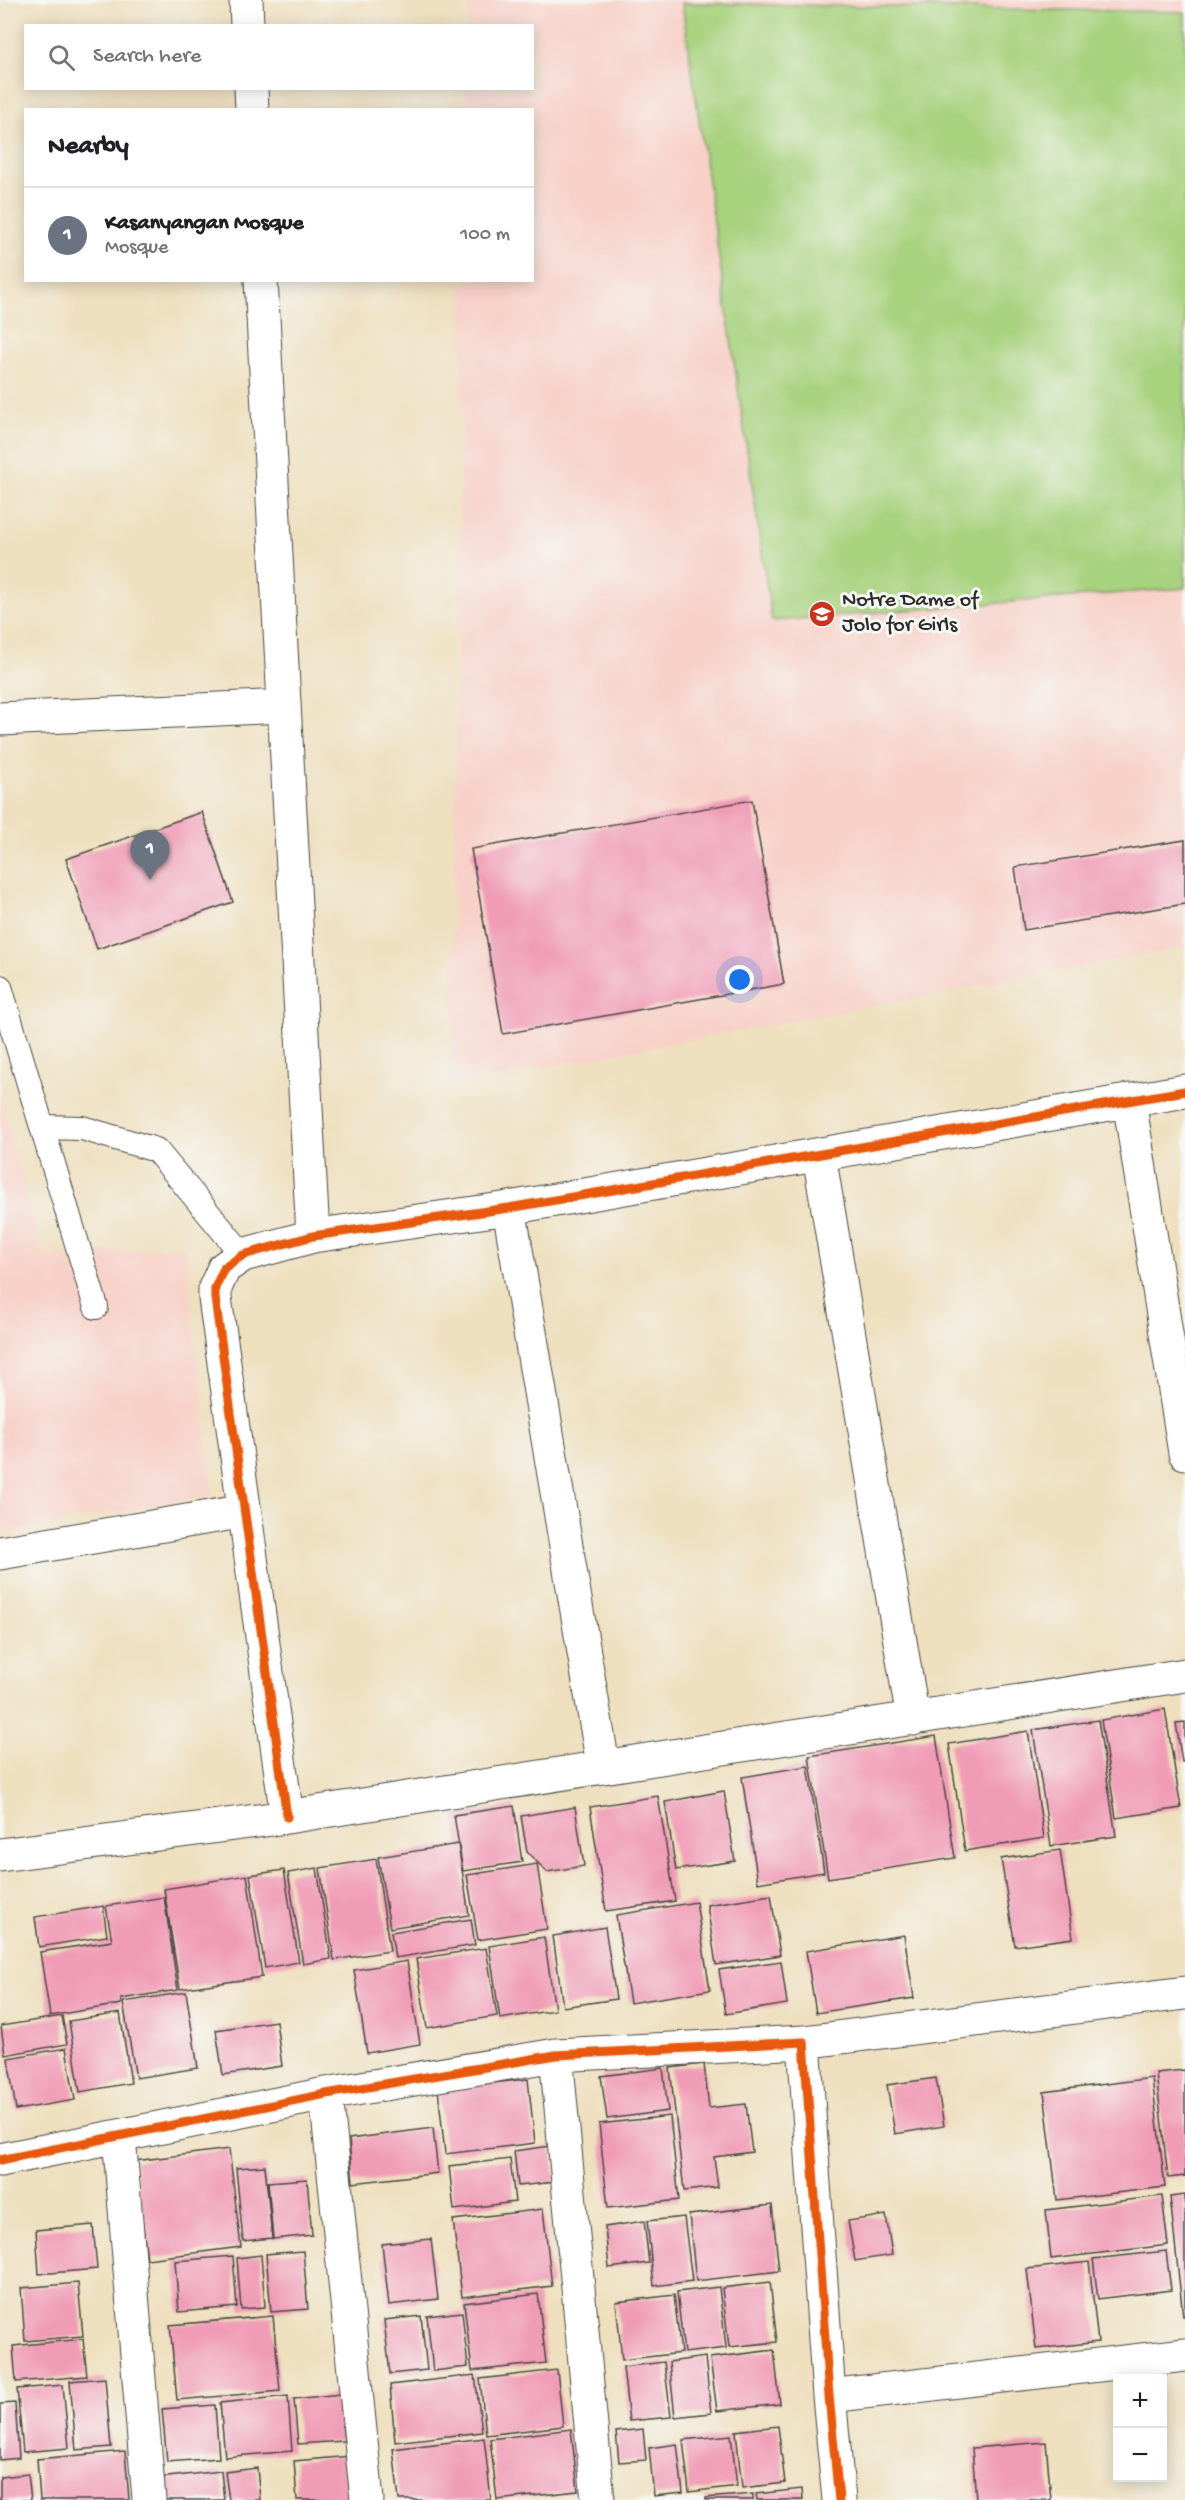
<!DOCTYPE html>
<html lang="en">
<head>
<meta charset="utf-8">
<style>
  :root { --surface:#fff; --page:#f2f2f2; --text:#202124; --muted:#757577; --line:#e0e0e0; --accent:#c8321e }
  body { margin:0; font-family:"Gochi Hand",sans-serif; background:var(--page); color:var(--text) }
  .controls { position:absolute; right:18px; bottom:18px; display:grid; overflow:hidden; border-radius:0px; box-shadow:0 3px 15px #0003 }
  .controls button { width:54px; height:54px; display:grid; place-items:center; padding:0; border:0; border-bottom:2px solid var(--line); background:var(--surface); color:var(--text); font:30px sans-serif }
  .you { position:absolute; left:740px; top:980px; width:21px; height:21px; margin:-15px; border:4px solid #fff; border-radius:50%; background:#1a73e8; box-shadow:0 0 0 9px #1a73e833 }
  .badge { display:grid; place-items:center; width:39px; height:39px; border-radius:50%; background:var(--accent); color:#fff; font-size:20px; font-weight:700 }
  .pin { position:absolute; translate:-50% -50px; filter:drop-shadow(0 2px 3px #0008) }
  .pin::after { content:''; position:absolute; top:32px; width:21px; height:18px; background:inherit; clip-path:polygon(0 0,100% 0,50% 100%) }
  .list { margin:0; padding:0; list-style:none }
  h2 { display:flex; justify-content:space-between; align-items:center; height:78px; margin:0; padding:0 24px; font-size:26px }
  h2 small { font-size:20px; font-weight:400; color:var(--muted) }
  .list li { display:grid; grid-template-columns:39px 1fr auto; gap:18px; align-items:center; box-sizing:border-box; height:96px; padding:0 24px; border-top:2px solid var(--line) }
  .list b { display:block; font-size:22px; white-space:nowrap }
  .list p { margin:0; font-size:20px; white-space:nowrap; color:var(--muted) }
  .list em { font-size:20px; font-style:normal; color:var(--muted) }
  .icon { flex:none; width:33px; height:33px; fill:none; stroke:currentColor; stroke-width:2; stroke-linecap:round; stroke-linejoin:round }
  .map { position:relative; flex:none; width:1185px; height:2500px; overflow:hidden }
  .search { position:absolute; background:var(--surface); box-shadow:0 3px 15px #0003; left:24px; top:24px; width:510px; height:66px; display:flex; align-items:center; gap:15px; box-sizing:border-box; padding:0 21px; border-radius:0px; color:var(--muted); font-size:22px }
  .panel { position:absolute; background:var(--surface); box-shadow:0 3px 15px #0003; left:24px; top:108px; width:510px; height:174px; border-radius:0px }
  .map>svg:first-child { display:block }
</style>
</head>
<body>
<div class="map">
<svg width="1185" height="2500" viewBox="0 0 1185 2500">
  <rect width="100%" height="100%" fill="#f6f6f2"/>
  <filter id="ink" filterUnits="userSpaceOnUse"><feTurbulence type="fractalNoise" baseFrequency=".0167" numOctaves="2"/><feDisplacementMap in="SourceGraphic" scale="12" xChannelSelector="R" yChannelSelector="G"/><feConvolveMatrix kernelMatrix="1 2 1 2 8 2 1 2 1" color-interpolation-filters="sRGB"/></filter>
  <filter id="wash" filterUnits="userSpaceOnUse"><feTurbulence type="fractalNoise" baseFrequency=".008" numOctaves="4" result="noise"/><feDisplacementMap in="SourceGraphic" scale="24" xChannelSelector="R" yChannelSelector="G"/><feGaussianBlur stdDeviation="1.35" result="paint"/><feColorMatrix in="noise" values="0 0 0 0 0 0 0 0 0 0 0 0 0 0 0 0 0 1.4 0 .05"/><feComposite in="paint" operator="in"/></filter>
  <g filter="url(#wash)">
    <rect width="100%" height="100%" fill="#eedfbe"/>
    <!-- built -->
    <path fill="#f7d1c8" d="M467 0H1185V947L451 1085 463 281 532 280V110L466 109V89L532 88V26L467 25Z
      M0 1095 43 1257 185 1246 213 1495 0 1533Z"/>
    <!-- green -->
    <path fill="#a7d27e" stroke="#697e54" stroke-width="1.5" d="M682 3 1185 12V588L772 621Z"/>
    <g id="blocks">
      <!-- building -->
      <path fill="#f09cb6" d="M752 800 784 984 503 1034 471 849Z
        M202 812 233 902 97 949 66 859Z
        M1185 840V904L1024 930 1015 867Z
        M1165 1709 1181 1808 1116 1818 1101 1720Z
        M1098 1720 1116 1836 1051 1846 1033 1730Z
        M1185 1722V1761L1182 1762 1176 1723Z
        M1028 1731 1044 1838 965 1851 949 1744Z
        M936 1736 955 1858 828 1878 809 1756Z
        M808 1766 824 1872 758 1883 742 1777Z
        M724 1791 735 1861 676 1870 665 1802Z
        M658 1796 675 1901 606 1911 590 1807Z
        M514 1806 522 1862 463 1871 454 1815Z
        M575 1807 584 1866 547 1872 527 1852 521 1816Z
        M458 1844 469 1915 390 1928 378 1857Z
        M1060 1850 1073 1938 1015 1946 1001 1859Z
        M376 1859 390 1951 334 1960 320 1868Z
        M537 1864 547 1929 478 1940 467 1875Z
        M317 1868 331 1959 303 1964 288 1873Z
        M284 1870 299 1962 265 1968 250 1875Z
        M247 1875 262 1977 180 1989 164 1889Z
        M771 1895 780 1955 716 1965 707 1905Z
        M164 1897 178 1990 121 1999V2004L50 2016 40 1952 112 1941 106 1906Z
        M696 1902 710 1990 630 2003 616 1915Z
        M103 1906 107 1936 39 1947 35 1917Z
        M471 1919 475 1945 395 1958 391 1932Z
        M605 1927 616 1999 563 2007 553 1936Z
        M904 1935 914 1998 816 2013 806 1951Z
        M544 1937 555 2010 500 2019 489 1946Z
        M486 1948 497 2016 427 2028 416 1959Z
        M407 1961 420 2044 367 2053 354 1970Z
        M781 1961 787 2004 726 2014 719 1970Z
        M186 1992 198 2068 136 2078 123 2002Z
        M120 2013 131 2083 80 2092 69 2021Z
        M62 2016 67 2044 5 2055 1 2026Z
        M276 2021 282 2066 223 2075 216 2030Z
        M66 2048 75 2100 16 2110 8 2058Z
        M704 2064 709 2108 746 2104 752 2152 714 2157 718 2187 684 2191 670 2068Z
        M663 2068 668 2111 607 2119 601 2076Z
        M1185 2070V2176L1168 2178 1156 2073Z
        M936 2078 944 2126 895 2134 887 2085Z
        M1152 2078 1165 2187 1057 2200 1044 2092Z
        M528 2079 535 2143 445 2154 438 2089Z
        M670 2116 679 2200 608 2208 599 2124Z
        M433 2128 438 2173 353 2183 349 2139Z
        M551 2146 555 2182 518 2186 514 2151Z
        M229 2149 241 2247 147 2259 135 2161Z
        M510 2159 515 2202 454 2210 449 2166Z
        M265 2166 272 2238 243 2241 236 2168Z
        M307 2179 312 2235 273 2239 268 2182Z
        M1185 2195V2316H1183L1170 2197Z
        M1162 2196 1168 2245 1051 2259 1046 2210Z
        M772 2205 779 2271 696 2281 689 2215Z
        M543 2209 552 2286 462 2297 453 2220Z
        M886 2215 892 2255 855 2261 848 2221Z
        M684 2217 692 2281 654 2286 647 2221Z
        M644 2221 649 2263 609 2268 605 2227Z
        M93 2225 97 2269 39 2274 36 2230Z
        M431 2239 438 2299 389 2305 382 2244Z
        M303 2251 308 2309 271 2312 266 2254Z
        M1166 2251 1171 2290 1098 2299 1093 2259Z
        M261 2255 265 2307 241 2309 237 2258Z
        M233 2256 237 2307 179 2312 175 2261Z
        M1089 2262 1098 2342 1036 2349 1027 2269Z
        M770 2282 777 2342 729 2347 722 2288Z
        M78 2283 83 2336 25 2341 21 2288Z
        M719 2287 726 2348 684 2353 677 2292Z
        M538 2294 546 2363 472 2371 464 2303Z
        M674 2295 681 2353 622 2360 616 2302Z
        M462 2312 468 2367 433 2371 427 2316Z
        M273 2316 280 2391 177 2400 170 2325Z
        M421 2316 427 2370 390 2374 384 2320Z
        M83 2339 87 2376 16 2382 13 2346Z
        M774 2350 780 2404 717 2411 710 2358Z
        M705 2357 711 2413 675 2417 669 2362Z
        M664 2362 671 2417 629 2421 623 2367Z
        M557 2370 563 2426 486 2435 480 2379Z
        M475 2375 482 2432 395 2442 390 2385Z
        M105 2378 111 2447 76 2450 70 2381Z
        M63 2385 69 2448 23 2452 17 2389Z
        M340 2394 344 2441 298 2444 294 2399Z
        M288 2396 292 2451 225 2457 220 2403Z
        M15 2403 19 2458 0 2460V2404Z
        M215 2405 219 2458 167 2462 162 2409Z
        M778 2426 785 2483 742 2488 736 2431Z
        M571 2429 578 2491 497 2500 490 2439Z
        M643 2429 646 2460 619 2462 616 2432Z
        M731 2435 737 2486 689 2492 683 2440Z
        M484 2438 491 2500H399L393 2449Z
        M1046 2442 1051 2500H976L972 2448Z
        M677 2444 683 2493 654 2496 649 2448Z
        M125 2451 129 2500H40L37 2459Z
        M351 2456 354 2500H297L294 2461Z
        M257 2468 260 2500H229L225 2472Z
        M221 2471 224 2500H161L159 2478Z
        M28 2474 31 2500H0V2477Z
        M802 2489 803 2500H757L756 2494Z
        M753 2494V2500H706V2498Z"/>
    </g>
  </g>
  <g filter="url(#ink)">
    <use href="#blocks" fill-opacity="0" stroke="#484641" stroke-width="1.5"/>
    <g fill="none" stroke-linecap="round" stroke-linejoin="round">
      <defs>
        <path id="lane" d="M0 987 96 1307
          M42 1127 82 1128 156 1150 243 1255"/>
        <path id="street" d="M246 0 247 26
          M251 88 252 110
          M261 280 313 1236
          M0 719 283 706
          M1129 1100 1185 1453
          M819 1155 913 1719
          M509 1208 603 1765
          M0 1553 245 1511
          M287 1817 215 1298V1288L224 1268 243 1255 313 1236 509 1208 1185 1091
          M0 1855 287 1817 1185 1675
          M804 2042 1185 1993
          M556 2055 598 2500
          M326 2094 367 2500
          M119 2136 149 2500
          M0 2160 326 2094 556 2055 804 2042 829 2396 839 2500
          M829 2396 1185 2355"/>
      </defs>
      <!-- lane casing -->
      <use href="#lane" stroke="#484641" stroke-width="26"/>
      <!-- street casing -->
      <use href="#street" stroke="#484641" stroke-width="35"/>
      <!-- lane -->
      <use href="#lane" stroke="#fff" stroke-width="24"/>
      <!-- street -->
      <use href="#street" stroke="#fff" stroke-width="33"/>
      <defs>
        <path id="cycleway" d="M287 1817 215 1298V1288L224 1268 243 1255 313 1236 509 1208 1185 1091
          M0 2160 326 2094 556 2055 804 2042 829 2396 839 2500"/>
      </defs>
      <!-- cycleway casing -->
      <use href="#cycleway" stroke="#f6f6f2" stroke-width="13"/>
      <!-- cycleway -->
      <use href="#cycleway" stroke="#e8590c" stroke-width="9"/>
    </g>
  </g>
  <!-- icons -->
  <defs>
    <symbol id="school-disc" viewBox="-11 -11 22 22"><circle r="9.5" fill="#c8321e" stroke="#f6f6f2"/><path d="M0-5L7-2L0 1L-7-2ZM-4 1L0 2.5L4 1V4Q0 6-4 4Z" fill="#fff"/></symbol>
  </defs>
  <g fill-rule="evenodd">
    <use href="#school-disc" x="807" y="599" width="30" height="30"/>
  </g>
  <g text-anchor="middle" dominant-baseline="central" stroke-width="6" stroke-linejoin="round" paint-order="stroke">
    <!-- poi labels -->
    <g font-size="22" fill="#2b2b2b" stroke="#f6f6f2" text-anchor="start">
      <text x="842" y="601">Notre Dame of<tspan x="842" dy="25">Jolo for Girls</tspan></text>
    </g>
  </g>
</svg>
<div class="controls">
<button>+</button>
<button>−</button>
</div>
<div class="you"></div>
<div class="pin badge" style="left:150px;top:880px;background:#6b7280">1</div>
<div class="search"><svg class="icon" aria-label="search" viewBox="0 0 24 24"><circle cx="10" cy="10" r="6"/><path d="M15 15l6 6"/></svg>Search here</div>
<section class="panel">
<h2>Nearby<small></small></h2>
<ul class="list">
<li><span class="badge" style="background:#6b7280">1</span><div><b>Kasanyangan Mosque</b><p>Mosque</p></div><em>100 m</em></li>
</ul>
</section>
</div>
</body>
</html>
